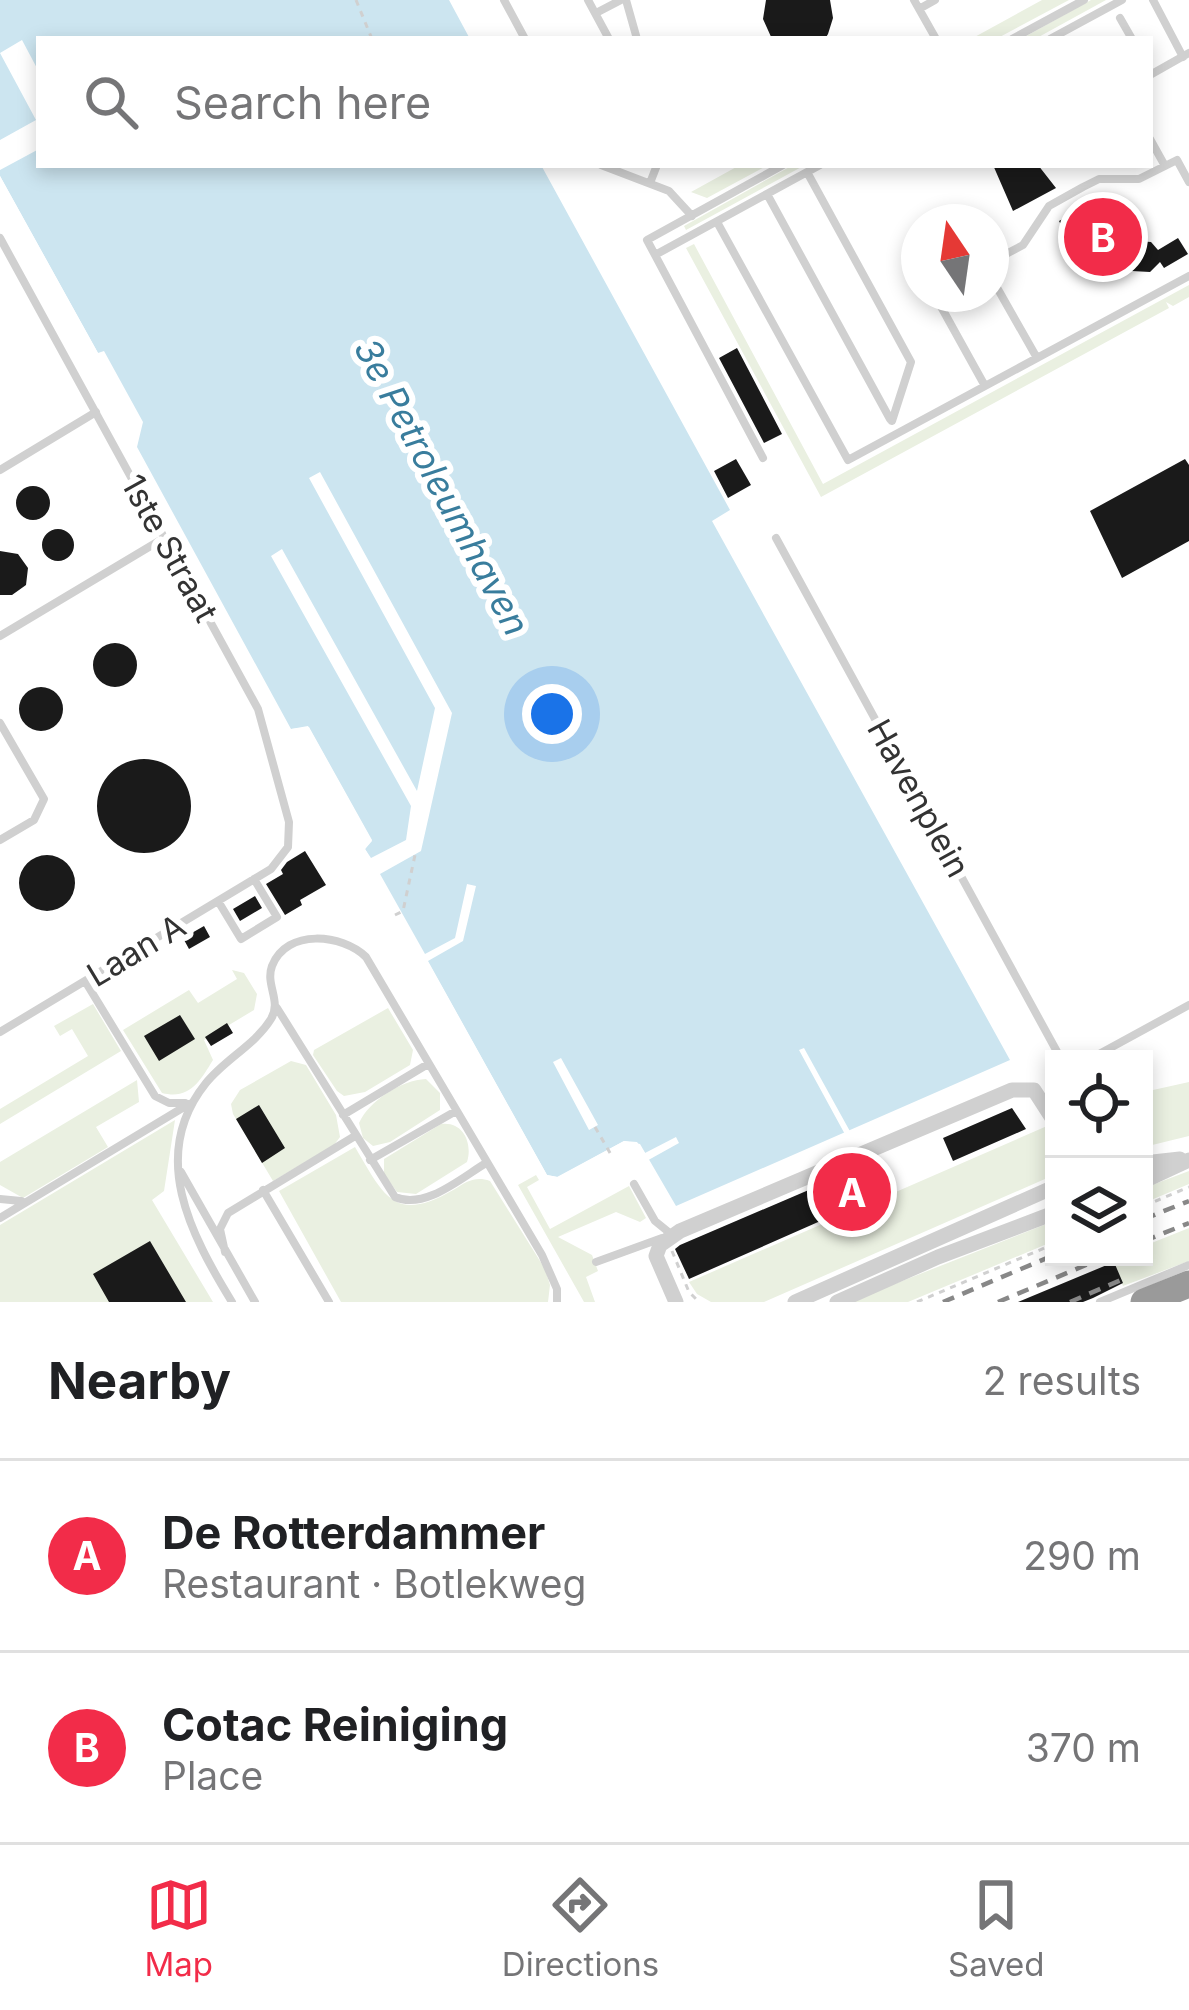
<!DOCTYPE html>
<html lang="en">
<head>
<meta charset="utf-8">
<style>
  :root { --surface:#fff; --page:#f2f2f2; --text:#202124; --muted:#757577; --line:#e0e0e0; --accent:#f22c49 }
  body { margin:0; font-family:Inter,sans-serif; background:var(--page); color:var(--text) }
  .controls { position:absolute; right:36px; bottom:36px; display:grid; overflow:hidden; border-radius:0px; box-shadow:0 6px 18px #0003 }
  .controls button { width:108px; height:108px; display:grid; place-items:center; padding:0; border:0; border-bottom:3px solid var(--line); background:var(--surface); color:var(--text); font:60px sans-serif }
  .compass { position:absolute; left:901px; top:204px; width:108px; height:108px; border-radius:50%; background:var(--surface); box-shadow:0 6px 18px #0003; rotate:347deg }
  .you { position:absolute; left:552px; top:714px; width:42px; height:42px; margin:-30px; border:9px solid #fff; border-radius:50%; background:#1a73e8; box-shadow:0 0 0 18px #1a73e833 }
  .badge { display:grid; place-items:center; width:78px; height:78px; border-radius:50%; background:var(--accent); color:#fff; font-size:39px; font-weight:700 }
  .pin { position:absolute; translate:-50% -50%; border:6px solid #fff; box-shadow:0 3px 12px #0006 }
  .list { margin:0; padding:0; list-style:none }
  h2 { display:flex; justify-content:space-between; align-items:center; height:156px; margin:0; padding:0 48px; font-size:51px }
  h2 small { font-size:39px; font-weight:400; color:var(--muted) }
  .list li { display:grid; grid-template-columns:78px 1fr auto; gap:36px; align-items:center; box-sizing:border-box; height:192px; padding:0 48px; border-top:3px solid var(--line) }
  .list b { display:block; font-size:45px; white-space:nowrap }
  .list p { margin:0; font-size:39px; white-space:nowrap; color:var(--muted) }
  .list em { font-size:39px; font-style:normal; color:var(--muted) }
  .icon { flex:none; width:66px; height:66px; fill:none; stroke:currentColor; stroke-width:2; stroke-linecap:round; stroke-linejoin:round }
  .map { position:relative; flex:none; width:1189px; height:1302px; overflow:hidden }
  .search { position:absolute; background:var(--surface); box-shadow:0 6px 18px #0003; left:36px; right:36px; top:36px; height:132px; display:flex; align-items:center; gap:30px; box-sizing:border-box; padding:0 42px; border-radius:0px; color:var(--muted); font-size:45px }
  .sheet { height:540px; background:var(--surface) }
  nav { display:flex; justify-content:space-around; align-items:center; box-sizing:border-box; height:168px; border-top:3px solid var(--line); background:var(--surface); font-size:33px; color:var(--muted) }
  nav a { display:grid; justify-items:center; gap:6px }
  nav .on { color:var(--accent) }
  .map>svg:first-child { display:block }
</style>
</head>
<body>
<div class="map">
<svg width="1189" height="1302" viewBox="0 0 1189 1302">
  <rect width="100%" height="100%" fill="#fff"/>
  <!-- green -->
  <path fill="#eaf0e1" d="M1042 0H1069L996 39H971Z
    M1091 0H1106L1035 39H1021Z
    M740 165H768L707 198 691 192Z
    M793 165H805L686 230 684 226Z
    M694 244 823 484 1189 285V297L1173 306 1166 302 1169 308 821 497 686 248Z
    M232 970 244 973 257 994 254 1010 204 1040 213 1060C200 1081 190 1100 162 1093L123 1030 189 990 198 1003 237 979Z
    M93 1004 121 1051 0 1124V1109L88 1056 72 1029 60 1036 54 1026Z
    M388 1008 413 1050 410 1065 365 1092 344 1096 337 1091 313 1055 314 1050Z
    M291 1061 306 1065 336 1115 340 1137 334 1145 273 1181 233 1114 231 1104 240 1090Z
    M426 1079 440 1093V1110L390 1142 373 1146 363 1138 359 1123C369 1101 401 1080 426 1079Z
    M137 1080 139 1102 96 1127 108 1147 23 1198 0 1185V1162Z
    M1189 1082V1136L1144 1147V1092Z
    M175 1120 164 1191 152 1200 213 1302H0V1225Z
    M441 1124C463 1121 473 1143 467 1162L416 1194 397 1192 384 1174V1159Z
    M1047 1126 1054 1141V1175L764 1302H711L697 1294 689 1282Z
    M355 1147C385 1198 395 1224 455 1189 467 1181 476 1176 490 1181L545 1269 550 1285 548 1302H341L279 1191Z
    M1189 1171V1184L1144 1203V1188Z
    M536 1175 539 1180 527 1187 550 1229 629 1186 646 1218 640 1222 616 1212 558 1237 592 1255 598 1271 586 1277 595 1302H584L518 1185Z
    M1054 1221V1241L908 1302H849Z
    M1189 1228V1261L1123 1286 1112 1259 1144 1257V1246Z"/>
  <!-- water -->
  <path fill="#cce5f0" d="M0 0H449L470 39H39V165H541L730 510 712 521 1010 1060 676 1206 640 1144 624 1141 557 1177 547 1175 365 849 372 840 309 727 291 729 137 447 143 422 104 351 98 353 0 176Z"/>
  <!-- pier -->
  <path fill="#fff" d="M22 40 39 72V149L0 170V140L36 120 0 53Z
    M0 176 98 353 92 356 0 188Z
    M320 472 452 713 421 851 380 874 425 954 455 938 467 884 476 886 463 941 428 961 547 1175 558 1177 624 1141 637 1142 645 1153 676 1137 679 1143 643 1163 640 1154 629 1146 559 1183 542 1179 360 851 365 840 305 733 294 735 291 729 308 726 372 841 365 849 371 858 406 840 411 806 271 556 282 549 417 791 435 708 309 478Z
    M804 1048 852 1135 847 1138 799 1050Z
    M561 1058 598 1125 589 1130 553 1062Z"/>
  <!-- building -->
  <path fill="#1a1a1a" d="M766 0H830L833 18 828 34 825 39H772L763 19Z
    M993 165H1038L1056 188 1013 211Z
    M1095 203 1107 226 1114 230 1138 231V241L1151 242 1158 250 1178 238 1188 254 1164 268 1160 262 1150 272 1114 270 1105 275 1071 255V244L1059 221Z
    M737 348 782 434 764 443 719 358Z
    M736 459 751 485 728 498 714 471Z
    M1185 459 1189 465V541L1122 578 1090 511Z
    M16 503a17 17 0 1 1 34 0a17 17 0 1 1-34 0Z
    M42 545a16 16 0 1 1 32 0a16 16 0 1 1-32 0Z
    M0 551 18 554 28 568 26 585 12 595H0Z
    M93 665a22 22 0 1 1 44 0a22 22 0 1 1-44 0Z
    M19 709a22 22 0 1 1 44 0a22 22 0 1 1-44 0Z
    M97 806a47 47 0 1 1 94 0a47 47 0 1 1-94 0Z
    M305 851 326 885 300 900 302 905 285 915 266 884 283 874 281 870 287 862Z
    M19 883a28 28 0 1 1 56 0a28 28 0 1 1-56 0Z
    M255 896 262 908 240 921 233 909Z
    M204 926 210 937 189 949 183 938Z
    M180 1015 195 1039 159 1061 144 1036Z
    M227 1023 233 1033 211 1046 205 1037Z
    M259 1105 285 1148 262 1163 236 1119Z
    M1012 1108 1026 1129 953 1161 943 1138Z
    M846 1174 859 1204 689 1279 675 1249 680 1245Z
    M150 1241 186 1302H109L93 1274Z
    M1114 1262 1123 1283 1093 1298 1083 1302H1018Z"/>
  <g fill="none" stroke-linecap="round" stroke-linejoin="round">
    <!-- path -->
    <path stroke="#d0d0d0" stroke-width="3" stroke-dasharray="6 6" stroke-linecap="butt" d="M356 0 372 39
      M395 915 403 911 415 855
      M595 1127 613 1158
      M1144 1206 1189 1187
      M672 1251 689 1292 699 1302
      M917 1302 1054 1244"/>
    <!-- service -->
    <path stroke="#d0d0d0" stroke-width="8" d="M504 0 525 39
      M588 0 609 39
      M626 0 637 39
      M914 0 936 39
      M1153 0 1183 57
      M919 9 935 0
      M596 13 621 0
      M1120 18 1132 39
      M1012 39 1084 0
      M1050 39 1122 0
      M1150 75 1189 53
      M1150 139 1165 166
      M601 165 669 191 692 216
      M807 172 911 362 892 421
      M650 183 657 165
      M767 194 890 419
      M717 222 848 460 1189 276
      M944 222H958
      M919 236 912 248 919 266
      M0 238 258 709 289 822 288 847 271 869 0 1032
      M655 255 820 165
      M991 262 1023 245 1049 206 1083 187 1099 179H1139L1177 160 1189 182
      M991 277 1037 358
      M934 294 985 386
      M763 458 647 240 783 165
      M0 470 96 412
      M776 538 1061 1059
      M0 636 164 538
      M0 723 44 799 34 820 0 840
      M218 901 241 939 277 917 254 879
      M85 981 155 1096 169 1103H185
      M277 1008 395 1197C425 1210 461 1178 486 1163
      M1090 1059 1189 1005
      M343 1115 428 1064
      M370 1160 456 1111
      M181 1172 255 1302
      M634 1184 655 1221 671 1234
      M263 1190 329 1302
      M0 1199 21 1201
      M0 1218 189 1104
      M225 1252 220 1229 228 1213 355 1136
      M596 1262 662 1238
      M232 1302C191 1235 148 1155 206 1083 225 1059 255 1045 271 1019 282 1001 265 985 272 966 287 928 342 934 366 957L542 1255 557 1289V1302
      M1100 1302 1189 1265"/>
    <!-- minor -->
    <path stroke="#d0d0d0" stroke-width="15" d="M1144 1163 1180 1159
      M1144 1181 1189 1160
      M676 1302 656 1256 660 1245 680 1231 1012 1090H1034L1054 1121
      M795 1302 1054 1187
      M837 1302 938 1257 1054 1213"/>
    <!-- motorway -->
    <path stroke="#9a9a9a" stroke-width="27" d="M1144 1302 1189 1284"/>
    <!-- rail -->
    <path stroke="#888" stroke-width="4.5" stroke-dasharray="12 9" stroke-linecap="butt" d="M1144 1219 1189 1201
      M1144 1241 1189 1223
      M943 1302 1054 1255
      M998 1302 1105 1257
      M1070 1302 1121 1280"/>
  </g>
  <g text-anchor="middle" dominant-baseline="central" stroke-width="12" stroke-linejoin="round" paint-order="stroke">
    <!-- street labels -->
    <g font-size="33" fill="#333" stroke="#fff">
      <text transform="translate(170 548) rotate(61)">1ste Straat</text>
      <text transform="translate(919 798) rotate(61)">Havenplein</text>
      <text transform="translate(136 950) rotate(-31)">Laan A</text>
    </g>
    <!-- water labels -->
    <g font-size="36" font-style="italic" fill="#397d9d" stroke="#fff">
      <text transform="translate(442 487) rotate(62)">3e Petroleumhaven</text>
    </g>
  </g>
</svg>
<div class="controls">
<button><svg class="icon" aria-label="locate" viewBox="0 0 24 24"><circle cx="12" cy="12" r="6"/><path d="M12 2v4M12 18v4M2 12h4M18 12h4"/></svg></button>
<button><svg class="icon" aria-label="layers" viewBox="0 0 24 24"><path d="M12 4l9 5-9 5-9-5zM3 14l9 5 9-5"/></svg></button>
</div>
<svg class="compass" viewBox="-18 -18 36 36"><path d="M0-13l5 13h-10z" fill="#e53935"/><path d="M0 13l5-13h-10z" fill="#757577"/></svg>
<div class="you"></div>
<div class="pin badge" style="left:852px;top:1192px">A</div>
<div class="pin badge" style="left:1103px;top:237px">B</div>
<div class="search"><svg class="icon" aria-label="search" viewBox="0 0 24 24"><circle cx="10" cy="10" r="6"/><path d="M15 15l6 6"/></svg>Search here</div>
</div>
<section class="sheet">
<h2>Nearby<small>2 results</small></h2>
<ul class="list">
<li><span class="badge">A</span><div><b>De Rotterdammer</b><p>Restaurant · Botlekweg</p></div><em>290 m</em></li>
<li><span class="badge">B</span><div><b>Cotac Reiniging</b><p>Place</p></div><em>370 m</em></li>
</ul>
</section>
<nav>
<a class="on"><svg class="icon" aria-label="map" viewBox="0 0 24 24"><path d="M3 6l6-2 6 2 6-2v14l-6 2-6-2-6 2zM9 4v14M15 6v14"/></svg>Map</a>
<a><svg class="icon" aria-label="directions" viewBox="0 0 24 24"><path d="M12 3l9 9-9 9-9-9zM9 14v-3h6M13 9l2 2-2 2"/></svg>Directions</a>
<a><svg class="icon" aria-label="saved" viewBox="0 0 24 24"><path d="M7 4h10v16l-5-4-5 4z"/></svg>Saved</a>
</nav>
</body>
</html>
